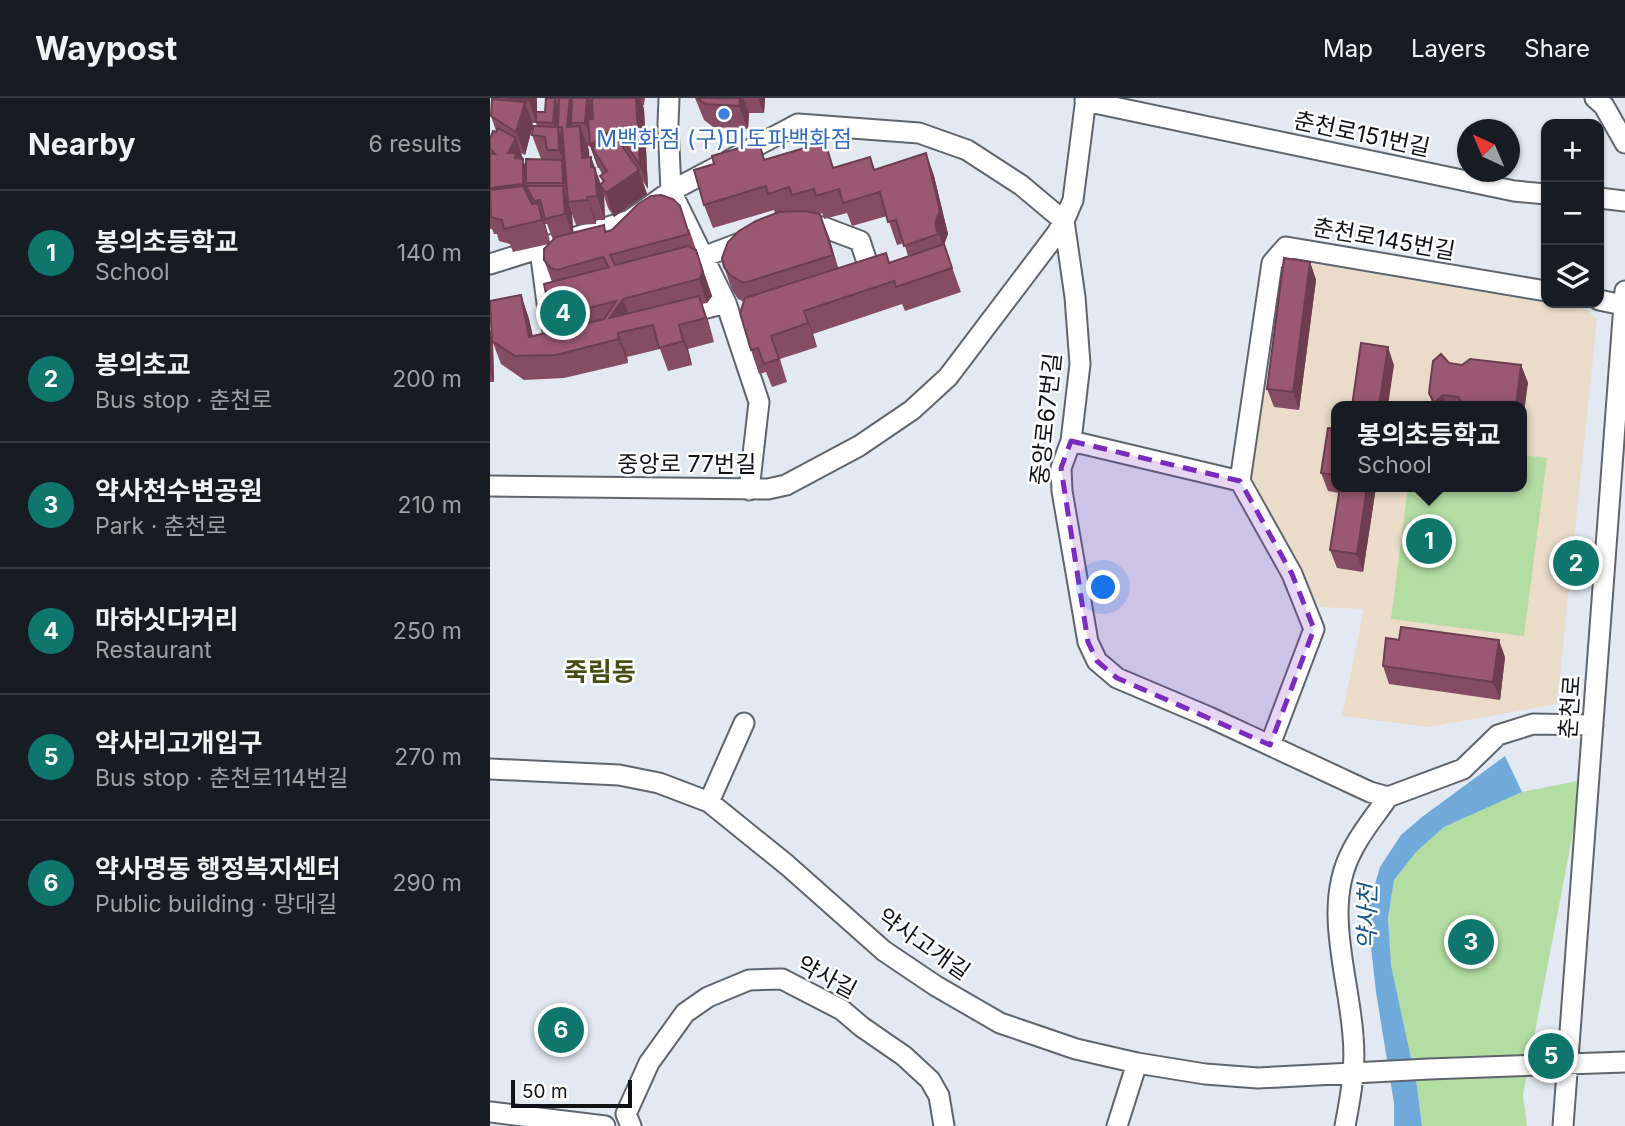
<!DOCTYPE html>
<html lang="en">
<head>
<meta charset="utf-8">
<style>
  :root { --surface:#171b24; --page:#20242c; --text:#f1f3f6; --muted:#9ea1a6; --line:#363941; --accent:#0f766e }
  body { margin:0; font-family:Inter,"Noto Sans KR",sans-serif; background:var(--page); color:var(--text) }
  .controls { position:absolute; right:21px; top:21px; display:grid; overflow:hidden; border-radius:14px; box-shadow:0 2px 5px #0004 }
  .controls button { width:63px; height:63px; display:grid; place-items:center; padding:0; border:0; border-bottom:2px solid var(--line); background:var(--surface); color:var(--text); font:35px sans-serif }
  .compass { position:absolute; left:967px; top:21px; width:63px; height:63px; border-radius:50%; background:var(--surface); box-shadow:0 2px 5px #0004; rotate:316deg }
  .scale { position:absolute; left:21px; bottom:18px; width:121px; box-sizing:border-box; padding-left:7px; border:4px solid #101215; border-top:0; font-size:19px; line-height:24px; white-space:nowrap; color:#101215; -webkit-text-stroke:5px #fff; paint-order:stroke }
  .you { position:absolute; left:614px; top:490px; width:24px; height:24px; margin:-18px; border:5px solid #fff; border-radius:50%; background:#1a73e8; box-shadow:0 0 0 10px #1a73e833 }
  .badge { display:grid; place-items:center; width:46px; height:46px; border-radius:50%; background:var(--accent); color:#fff; font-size:23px; font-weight:700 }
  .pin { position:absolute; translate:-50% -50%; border:4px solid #fff; box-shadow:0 2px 7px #0006 }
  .popup { position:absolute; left:841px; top:303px; width:196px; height:91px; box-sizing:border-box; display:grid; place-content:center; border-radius:14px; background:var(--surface); filter:drop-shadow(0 2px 5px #0005); font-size:23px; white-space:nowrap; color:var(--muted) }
  .popup b { font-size:26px; color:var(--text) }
  .popup::after { content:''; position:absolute; left:50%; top:100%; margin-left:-14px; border:14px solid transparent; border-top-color:var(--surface) }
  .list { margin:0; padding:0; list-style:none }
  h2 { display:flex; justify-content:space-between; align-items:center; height:91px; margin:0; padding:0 28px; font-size:30px }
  h2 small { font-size:23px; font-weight:400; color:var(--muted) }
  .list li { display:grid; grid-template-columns:46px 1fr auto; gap:21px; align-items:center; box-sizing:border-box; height:126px; padding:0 28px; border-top:2px solid var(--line) }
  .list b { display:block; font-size:26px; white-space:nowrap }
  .list p { margin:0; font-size:23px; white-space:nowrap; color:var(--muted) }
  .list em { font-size:23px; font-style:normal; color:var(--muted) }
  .icon { flex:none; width:38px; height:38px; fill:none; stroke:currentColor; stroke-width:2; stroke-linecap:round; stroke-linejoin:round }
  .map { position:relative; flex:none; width:1135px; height:1028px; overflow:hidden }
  header { display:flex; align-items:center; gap:42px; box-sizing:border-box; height:98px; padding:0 35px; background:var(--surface); border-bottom:2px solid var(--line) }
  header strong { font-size:33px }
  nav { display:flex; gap:38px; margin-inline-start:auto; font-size:24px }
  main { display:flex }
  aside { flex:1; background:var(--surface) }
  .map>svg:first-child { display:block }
</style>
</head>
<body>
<header>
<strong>Waypost</strong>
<nav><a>Map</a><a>Layers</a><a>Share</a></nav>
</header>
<main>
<aside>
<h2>Nearby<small>6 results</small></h2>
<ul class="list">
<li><span class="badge">1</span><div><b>봉의초등학교</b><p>School</p></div><em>140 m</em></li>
<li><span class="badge">2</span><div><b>봉의초교</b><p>Bus stop · 춘천로</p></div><em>200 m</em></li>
<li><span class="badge">3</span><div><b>약사천수변공원</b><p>Park · 춘천로</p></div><em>210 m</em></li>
<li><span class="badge">4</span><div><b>마하싯다커리</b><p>Restaurant</p></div><em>250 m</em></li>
<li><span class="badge">5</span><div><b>약사리고개입구</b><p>Bus stop · 춘천로114번길</p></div><em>270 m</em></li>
<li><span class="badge">6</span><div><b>약사명동 행정복지센터</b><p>Public building · 망대길</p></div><em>290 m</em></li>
</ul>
</aside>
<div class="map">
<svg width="1135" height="1028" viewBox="0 0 1135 1028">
  <rect width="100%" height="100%" fill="#e2e9f2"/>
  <!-- education -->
  <path fill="#ebdcc9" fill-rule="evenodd" d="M805 162 1097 212 1107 221 1067 606 939 629 852 618 874 511 829 509 760 377 790 169ZM846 308H1032V389H846Z"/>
  <!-- green -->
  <path fill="#b3dda3" d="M1032 357 1057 360 1034 538 901 521 918 389H1032Z
    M1093 682 1033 997 1037 1028H932L927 988 901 867 898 820 904 782 927 753 954 729 1032 694Z"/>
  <!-- water -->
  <path fill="#6faadb" d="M1015 658 1032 694 954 729 927 753 904 782 898 820 901 867 927 988 932 1028H904V1005L886 894 877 814 890 769 911 737 932 719Z"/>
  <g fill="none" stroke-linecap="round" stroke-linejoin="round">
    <defs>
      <path id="minor" d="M179 0 178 26 181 93 236 205 269 304 259 392
        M1105 0 1114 8 1135 45
        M595 3 1024 93 1056 96
        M1109 100 1135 103
        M310 127 333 129 370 143 382 179 376 181
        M50 152 57 205 66 248 75 246
        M213 159 258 142
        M0 166 140 122 181 93 308 26 429 35 477 52 531 87 574 123 585 199 590 266 581 343 571 370 572 393 598 544 607 563 627 580 719 619 880 694 898 699 973 671 1008 637 1043 626 1103 627
        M1109 202 1133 207
        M189 217 236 205
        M581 343 750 383 802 476 824 531 780 647
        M750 383 782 165 796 149 1056 193
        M0 388 278 391 296 387 369 348 422 312 458 279 567 135 574 123 583 102 596 0
        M0 671 129 677 169 685 219 704 297 767 394 853 446 888 510 925 586 951 647 965 715 976 768 980 939 971 1135 964
        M219 704 254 625
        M0 1014 115 1028
        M141 1028 136 1016 159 965 195 915 218 899 259 882 292 881 352 912 372 929 414 958 440 982 449 998 454 1028
        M627 1028 647 965
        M855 1028C861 997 866 969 863 938 859 878 832 809 862 753 871 734 886 717 898 699
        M1073 1028 1135 193"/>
    </defs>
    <!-- minor casing -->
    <use href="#minor" stroke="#5f656d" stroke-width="23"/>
    <!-- minor -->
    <use href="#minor" stroke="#fff" stroke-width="19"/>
  </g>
  <!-- wall -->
  <path fill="#854c63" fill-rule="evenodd" d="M2 0H47V14H55L56 0H155L154 7H153L154 11 158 91 152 82 157 96 124 119 118 110 114 98 115 122H106V126L86 127 82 116 83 135 199 131 222 198 217 205 212 206 224 244 198 251 202 267 178 273 170 251 137 259 138 265 74 280 34 282 11 266 3 245 4 284H0V232L1 236 31 197 39 221 43 239 66 233 61 220 62 184 54 162 59 146 23 154 20 146 9 143 7 136H4L2 131H0V41L6 33 1 18ZM42 25H46L47 28 42 37 51 61H56L36 71 31 55 35 57 43 27ZM98 48H100L108 70H109L112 76 110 78 113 84 111 86 101 59H99ZM55 126H57L63 142 60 144Z
    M205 0H275L274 15H259L258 31 223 29 214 22Z
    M269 44 275 62 344 70 384 72 436 55 444 78 458 136 454 147 471 194 415 213 412 206 323 236 327 249 290 261 297 284 282 289 276 274 269 276 261 252 254 204 248 201 242 192 234 169 285 116 284 112 223 130 214 107 224 66ZM332 115 334 121 357 115 362 128 397 118 407 147 414 145 418 158 399 165 348 170 339 139 330 116H329Z
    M820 164 826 182 809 312 784 309 777 291Z
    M959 265 972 267H1031L1038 285 1032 308H943L939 295Z
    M846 331V389H886L873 474 847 470 840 452 849 395 838 393 831 375Z
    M909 542 1015 559 1010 602 899 586 893 568Z"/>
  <!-- shaded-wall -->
  <path fill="#6c3e50" d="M38 0H45L47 5V25Z
    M65 0 73 23 68 29 77 52V76L69 52V40L63 25Z
    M80 0H81L88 21 81 25 87 40 77 29Z
    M97 0H99L106 19 124 30 133 54 102 50 109 70H108L100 47 103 45 95 25Z
    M146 0H150L154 11 158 91 150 67Z
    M250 0H253L259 15 258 31 249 8Z
    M268 0H275L274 15Z
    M35 4 43 27 35 57 26 34Z
    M90 28 99 52 101 83 92 60Z
    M26 40 41 85H36L40 95 36 88 42 103V109L33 86 18 55Z
    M436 55 444 78 458 136 454 147 471 194 454 147 457 160 445 125Z
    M101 59 112 91 110 87 114 98 115 122 107 98 101 69Z
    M72 62 80 85V103L73 85Z
    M149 72 157 96 124 119 116 95Z
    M73 88 82 116 84 140 75 116Z
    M97 99 106 122V126Z
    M48 105 56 129 61 146 52 122Z
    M330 116 339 139 351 180 343 157Z
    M206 152 222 198 217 205 209 181Z
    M820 164 826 182 809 312 803 294Z
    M31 197 39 221 47 257 39 239Z
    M209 198 218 222 224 244 216 220Z
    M133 201 142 225 128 235 137 259 138 265 120 220Z
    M314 213 323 236 327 249 318 225Z
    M189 227 198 251 202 267 193 243Z
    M0 232 3 239 2 243 3 246 4 284 0 274Z
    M898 249 904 267 898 308H889Z
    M1031 267 1038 285 1032 330V308H1026Z
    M953 297 957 308H946L944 305Z
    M877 389H886L873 474 867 456Z
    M1009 542 1015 559 1010 602 1003 584Z"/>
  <!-- building -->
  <path fill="#9b5873" stroke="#6c3e50" stroke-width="2" d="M16 0H38V2Z
    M56 0H65L63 25 46 24V14H55Z
    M69 0H80L77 29 90 28 92 60 101 59V69L105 70 107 98 97 99 98 102 78 104 72 29H68Z
    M82 0H97L95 25H81Z
    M102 0H146L150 67 124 30 100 47 98 21H103Z
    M207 0H250L249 8 215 6Z
    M2 1 35 4 26 34 1 18Z
    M43 28 68 29 69 52H57L55 39 42 37Z
    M8 30 26 40 18 55H26L25 60 33 61V86L0 90V56H5L0 51V41L3 33 6 34Z
    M123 35 149 72 116 95 110 87 114 83 110 78 117 73 102 50Z
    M269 44 274 62 335 44 343 70 380 59 384 72 436 55 450 113 445 125 448 136 414 148 406 122 398 124 390 94 353 105 349 91 326 98 324 91 302 97 299 89 278 96 276 88 214 107 204 72 224 66 222 58Z
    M36 61 72 62 73 85H36Z
    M33 88 42 106 48 105 52 122 14 131 12 122 1 119 0 92Z
    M36 88H73L75 116 55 121 50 102 44 103Z
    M171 97 183 101 190 108 199 136 120 157 125 167 198 148 206 152 213 174 209 181 133 201 120 220 209 198 216 220 189 227 193 243 169 250 163 227 128 235 129 241 66 257 25 258 2 243 0 203 31 197 39 239 114 221 126 203 61 220 54 186 119 169 113 159 67 172 61 170 54 162V151L66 139 114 127 115 134 122 132 148 106 161 98Z
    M315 113 330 116 343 157 254 185 240 177 234 169 232 160 238 144 249 133 266 123 289 114Z
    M454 146 462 170 406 189 404 183 314 213 318 225 281 238 289 261 274 266 268 250 261 252 250 215 255 200 396 155 399 165Z
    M794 160 820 164 803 294 777 291Z
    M871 245 898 249 889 308H862Z
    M951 256 959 265 972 267 980 261 1031 267 1026 308H984L974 307 968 299 953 297 944 305 939 295 943 263Z
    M838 330 846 331V377L831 375Z
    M850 389H877L867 456 840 452Z
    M911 529 1009 542 1003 584 893 568 896 540 909 542Z"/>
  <!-- marked area -->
  <path fill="#7b2cbf" fill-opacity="0.2" stroke="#7b2cbf" stroke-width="5" stroke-dasharray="14 9" stroke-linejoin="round" d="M581 343 750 383 802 476 824 531 780 647 627 580 607 563 598 544 571 370Z"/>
  <!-- markers -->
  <circle fill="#3f7fe0" stroke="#fff" stroke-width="2.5" cx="234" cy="16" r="7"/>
  <g text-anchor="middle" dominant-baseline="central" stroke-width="5" stroke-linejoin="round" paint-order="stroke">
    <!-- street labels -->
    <g font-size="23" fill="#101215" stroke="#fff">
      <text transform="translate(872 36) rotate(12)">춘천로151번길</text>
      <text transform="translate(894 141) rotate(10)">춘천로145번길</text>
      <text transform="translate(556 321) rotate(-84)">중앙로67번길</text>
      <text x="197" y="366">중앙로 77번길</text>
      <text transform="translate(1080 609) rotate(-86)">춘천로</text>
      <text transform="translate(434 846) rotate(35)">약사고개길</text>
      <text transform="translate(337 879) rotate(28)">약사길</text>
    </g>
    <!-- shop labels -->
    <g font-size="23" fill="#366cbe" stroke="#fff">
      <text x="234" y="41">M백화점 (구)미도파백화점</text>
    </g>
    <!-- water labels -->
    <g font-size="24" font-style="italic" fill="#145684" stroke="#fff">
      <text transform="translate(877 819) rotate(-89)">약사천</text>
    </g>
    <!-- quarter labels -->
    <g font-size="26" font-weight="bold" fill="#474e13" stroke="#fff">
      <text x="110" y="573">죽림동</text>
    </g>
  </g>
</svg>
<div class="controls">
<button>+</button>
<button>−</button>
<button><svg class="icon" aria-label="layers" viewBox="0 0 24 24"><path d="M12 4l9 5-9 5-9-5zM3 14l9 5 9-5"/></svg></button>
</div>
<svg class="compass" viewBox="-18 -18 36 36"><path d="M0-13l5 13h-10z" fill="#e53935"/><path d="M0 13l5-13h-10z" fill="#9ea1a6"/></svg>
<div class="scale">50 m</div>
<div class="you"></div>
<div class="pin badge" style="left:939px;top:443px">1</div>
<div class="popup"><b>봉의초등학교</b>School</div>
<div class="pin badge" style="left:1086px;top:465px">2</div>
<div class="pin badge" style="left:981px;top:844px">3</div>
<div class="pin badge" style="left:73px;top:215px">4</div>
<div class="pin badge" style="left:1061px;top:958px">5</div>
<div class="pin badge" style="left:71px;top:932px">6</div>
</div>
</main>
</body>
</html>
